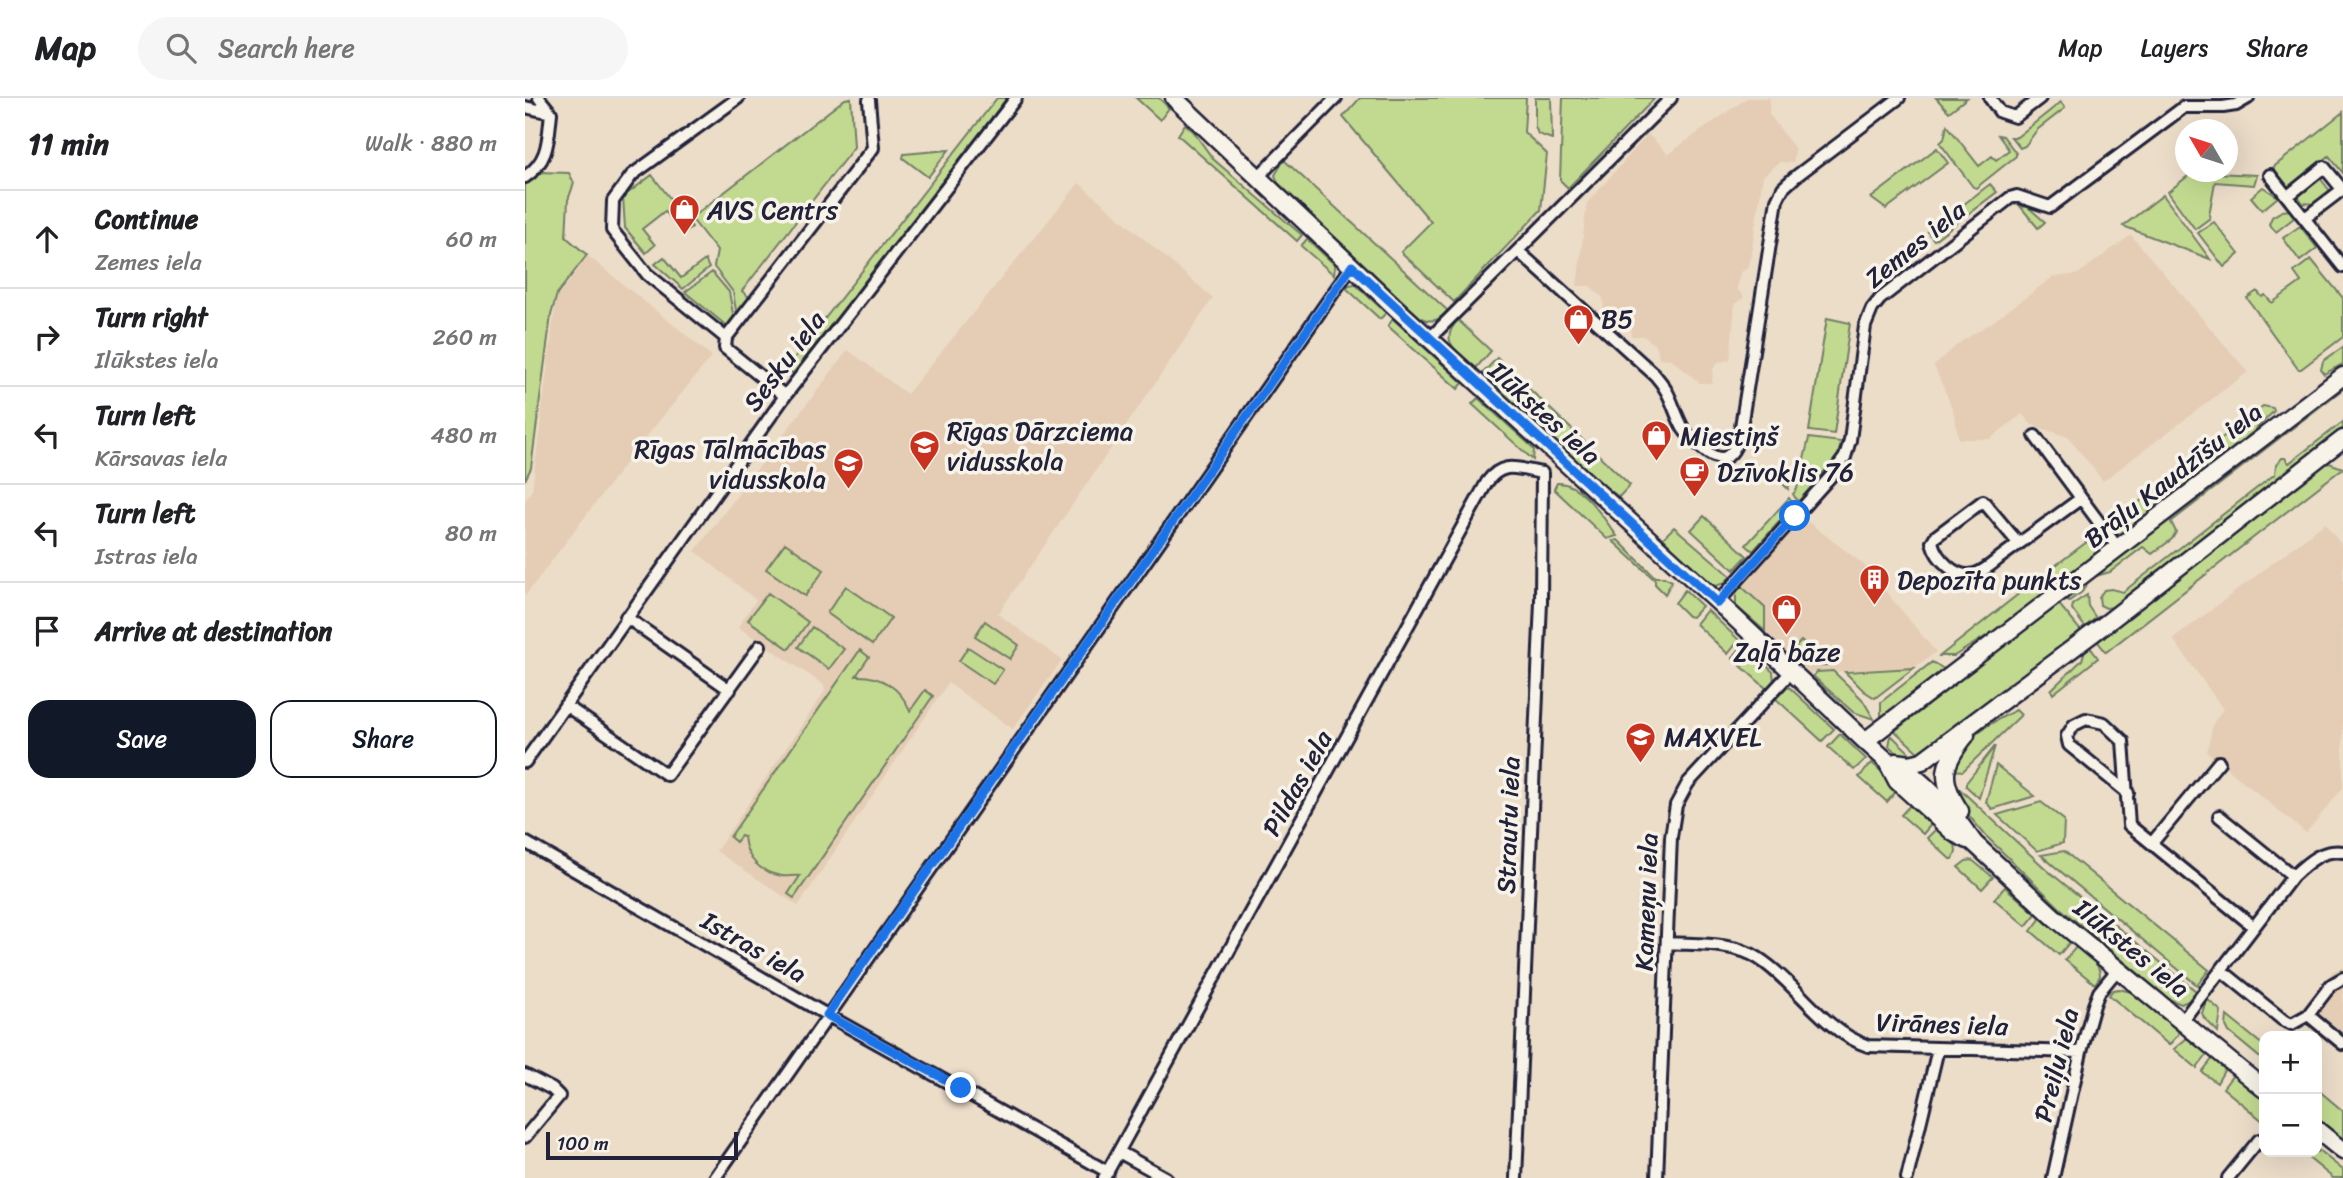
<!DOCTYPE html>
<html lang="en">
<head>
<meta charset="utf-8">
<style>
  :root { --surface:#fff; --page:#f6f6f6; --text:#202124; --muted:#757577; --line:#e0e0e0; --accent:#111827 }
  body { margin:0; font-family:Sriracha,sans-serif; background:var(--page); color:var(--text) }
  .controls { position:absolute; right:21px; bottom:21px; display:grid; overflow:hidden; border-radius:14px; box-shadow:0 7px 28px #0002 }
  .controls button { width:63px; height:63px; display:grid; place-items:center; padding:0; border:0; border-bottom:2px solid var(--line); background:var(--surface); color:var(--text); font:35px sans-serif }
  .compass { position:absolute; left:1650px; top:21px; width:63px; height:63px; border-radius:50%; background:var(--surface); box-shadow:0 7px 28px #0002; rotate:309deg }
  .scale { position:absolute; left:21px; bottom:18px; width:192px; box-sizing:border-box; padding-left:7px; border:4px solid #22223b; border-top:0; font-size:19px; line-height:24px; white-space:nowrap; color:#22223b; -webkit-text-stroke:5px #f7f3e8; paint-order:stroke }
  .stop { position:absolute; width:21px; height:21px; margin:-16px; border:5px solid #1a73e8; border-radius:50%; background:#fff }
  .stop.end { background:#1a73e8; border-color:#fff; box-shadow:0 2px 7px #0008 }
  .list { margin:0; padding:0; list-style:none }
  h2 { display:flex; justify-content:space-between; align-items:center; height:91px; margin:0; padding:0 28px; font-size:30px }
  h2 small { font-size:23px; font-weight:400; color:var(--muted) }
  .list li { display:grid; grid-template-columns:46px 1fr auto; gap:21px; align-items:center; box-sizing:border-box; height:98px; padding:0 28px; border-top:2px solid var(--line) }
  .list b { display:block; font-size:26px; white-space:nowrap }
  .list p { margin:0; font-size:23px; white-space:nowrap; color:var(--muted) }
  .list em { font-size:23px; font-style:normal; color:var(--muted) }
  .actions { display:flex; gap:14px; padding:21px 28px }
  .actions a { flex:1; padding:16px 0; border:2px solid var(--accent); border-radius:21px; text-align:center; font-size:24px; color:var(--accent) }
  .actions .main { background:var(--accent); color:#fff }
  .icon { flex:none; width:38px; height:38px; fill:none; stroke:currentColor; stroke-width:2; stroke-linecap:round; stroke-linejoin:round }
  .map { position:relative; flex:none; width:1818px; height:1080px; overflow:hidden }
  header { display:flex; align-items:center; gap:42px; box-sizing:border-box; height:98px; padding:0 35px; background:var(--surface); border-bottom:2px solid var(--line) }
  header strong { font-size:33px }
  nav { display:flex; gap:38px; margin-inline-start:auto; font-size:24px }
  .search { width:490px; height:63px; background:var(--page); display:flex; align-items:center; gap:18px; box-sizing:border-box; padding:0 24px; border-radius:38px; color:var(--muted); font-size:26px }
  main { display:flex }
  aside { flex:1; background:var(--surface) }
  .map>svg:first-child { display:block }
</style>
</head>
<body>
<header>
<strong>Map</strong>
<div class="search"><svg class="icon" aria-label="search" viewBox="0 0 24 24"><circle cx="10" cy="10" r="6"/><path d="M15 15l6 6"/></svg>Search here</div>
<nav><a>Map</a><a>Layers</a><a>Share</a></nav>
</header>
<main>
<aside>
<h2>11 min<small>Walk · 880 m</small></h2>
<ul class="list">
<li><svg class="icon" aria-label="ahead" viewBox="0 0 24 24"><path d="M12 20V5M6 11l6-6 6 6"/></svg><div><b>Continue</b><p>Zemes iela</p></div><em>60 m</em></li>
<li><svg class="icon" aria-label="right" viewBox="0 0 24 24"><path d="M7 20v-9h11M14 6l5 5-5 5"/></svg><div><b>Turn right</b><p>Ilūkstes iela</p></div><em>260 m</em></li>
<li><svg class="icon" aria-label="left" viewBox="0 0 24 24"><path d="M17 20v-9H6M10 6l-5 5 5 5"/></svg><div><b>Turn left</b><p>Kārsavas iela</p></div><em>480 m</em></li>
<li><svg class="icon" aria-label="left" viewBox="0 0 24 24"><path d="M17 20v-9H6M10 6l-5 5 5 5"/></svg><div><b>Turn left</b><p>Istras iela</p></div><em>80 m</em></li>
<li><svg class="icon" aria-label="arrive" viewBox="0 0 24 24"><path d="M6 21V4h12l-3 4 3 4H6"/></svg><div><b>Arrive at destination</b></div></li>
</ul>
<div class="actions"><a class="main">Save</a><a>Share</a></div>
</aside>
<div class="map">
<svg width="1818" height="1080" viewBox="0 0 1818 1080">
  <rect width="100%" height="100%" fill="#ecddc9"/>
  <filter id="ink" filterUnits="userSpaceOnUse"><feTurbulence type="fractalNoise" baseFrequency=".0143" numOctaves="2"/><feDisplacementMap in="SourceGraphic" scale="14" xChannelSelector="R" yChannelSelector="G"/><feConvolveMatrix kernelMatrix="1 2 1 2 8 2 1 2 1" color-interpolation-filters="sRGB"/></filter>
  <g filter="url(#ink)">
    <!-- built -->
    <path fill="#e4cdb4" d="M1222 0H1245L1244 16 1270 51 1268 65 1255 64 1238 78 1224 169 1215 175 1212 191 1219 199 1210 207 1205 262 1194 264 1188 271 1187 285H1175L1146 261 1134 260 1132 249 1119 238H1106V225L1092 214H1079L1078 200 1065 188H1052L1062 105 1123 36 1143 56Z
      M554 85 688 200 473 516 537 562 488 631 423 585 273 808 191 753 300 593 299 587 213 529 231 502 170 453 323 252 382 296Z
      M1606 137 1723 274 1578 383 1543 339 1507 327 1497 316 1465 341H1434L1428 312 1409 268 1434 245 1466 225 1528 179 1553 176Z
      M63 158 187 258 109 354 0 498V403L7 392 31 201Z
      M1274 417 1338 466 1411 554 1390 569 1285 575 1239 534 1240 510 1213 486 1264 434Z
      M1800 425 1818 449V690L1781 735 1682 654 1688 625 1698 611 1648 541Z
      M1818 869V957L1770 918 1808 873Z"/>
    <!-- green -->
    <path fill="#c2da90" stroke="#727e66" stroke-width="2" d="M326 0 329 49 217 193 226 201 212 219 208 194 189 169 192 153 166 120 320 1Z
      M472 0H482L269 275 259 273Z
      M611 0H634L644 10 635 22Z
      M835 0H1001L999 34 1022 56 1016 112 929 204 876 154 906 124 818 19Z
      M1010 0H1026L1027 41 1013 36 1010 28Z
      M1038 0H1130L1043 90 1035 82Z
      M1411 0H1442L1424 14Z
      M1536 4 1540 10 1512 32 1500 48 1495 50 1486 39H1492Z
      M1818 14V75L1804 58 1763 91 1746 71Z
      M660 26 668 33 688 61 777 137 772 143 653 37Z
      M1422 27 1454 68 1467 58 1471 62 1484 52 1473 37 1478 38 1491 55V58L1451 90 1448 89 1415 45 1419 41Z
      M1412 50 1423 65 1361 111 1346 100Z
      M424 52 403 79 378 60 379 56Z
      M759 62 923 213C914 222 907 226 894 219L753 85 750 77Z
      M15 74 44 75 49 85 43 102 41 139 62 157 32 196 26 217 6 370 0 382V85L9 82Z
      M1668 74 1732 77 1729 87 1690 84 1684 117 1685 120 1670 131 1643 94Z
      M127 77 167 129 159 136 140 113 117 131 130 147 121 155 100 130 98 99Z
      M1795 80 1805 93 1789 106 1778 105 1773 98Z
      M1465 86 1472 94 1409 142 1403 134Z
      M1738 89 1753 99 1737 112 1726 99Z
      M1638 97 1685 161 1598 128Z
      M1495 108 1503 109 1520 124 1513 130Z
      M1765 112 1770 119 1751 134 1744 126 1747 119 1757 113Z
      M1689 124 1714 156 1699 169 1673 135Z
      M1775 128 1792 150 1775 163 1758 140Z
      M782 141 810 167 809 177 776 148Z
      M139 159 156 180 180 162 184 170 158 191 130 166Z
      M1786 161 1818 200V239L1776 271H1773L1722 200 1732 193 1737 199 1740 197 1747 205 1776 184 1769 174Z
      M187 174 204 194 209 221 203 229 160 194Z
      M830 186 861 215 855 221 821 190 824 187Z
      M1302 220 1325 225 1309 336 1284 333Z
      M868 221 938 285 933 291 863 228Z
      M933 222 966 253 951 270C934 255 912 244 933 222Z
      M1818 249V266L1799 276 1796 272 1798 263Z
      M972 260 1105 387 1094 399 1062 375 957 276Z
      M1818 285V291L1646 424 1651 434 1647 441 1627 456 1618 449 1585 474 1571 478 1563 484 1557 494 1544 503 1539 501Z
      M953 300 1005 347 1009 352 1008 362 947 306Z
      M1738 308 1748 310 1749 313 1728 334 1601 435 1593 436 1582 429Z
      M1818 324V330L1588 509 1581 510 1575 507 1574 499 1579 492 1586 491 1598 494 1750 376 1751 367 1757 360H1760L1764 365Z
      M1284 340 1316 344 1313 358 1273 404 1268 396 1272 391Z
      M1804 365 1818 370 1581 554 1569 539 1795 367Z
      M1244 372 1267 376 1263 391Z
      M1032 385C1056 383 1079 421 1092 438L1082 441 1029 391Z
      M1264 400 1269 407 1228 453 1221 447Z
      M1179 418 1222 458 1209 472 1166 432Z
      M1149 429 1206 478 1199 485 1191 488 1181 485 1138 440Z
      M1574 435 1577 440 1576 451 1529 489 1522 478 1523 473Z
      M1093 442 1130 479H1139L1147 483 1140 496 1130 486V482L1088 443Z
      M260 445 299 472 280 498 241 471Z
      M1510 483H1516L1524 493 1498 515 1429 558H1415Z
      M1215 487 1240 510V533L1211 508V495Z
      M321 488 366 520 347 547 302 515Z
      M1160 492 1177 508 1167 519 1163 518 1150 505Z
      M243 495 283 524 264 551 223 522Z
      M1562 497 1563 508 1571 520 1560 529 1547 511 1548 506Z
      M1533 505 1556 533 1396 657 1370 633Z
      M1182 512 1214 542 1203 556 1171 526Z
      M460 523 494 547 485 561 450 538Z
      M287 529 319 551 304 571 273 549Z
      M1276 543 1301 567 1287 568 1269 551Z
      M1562 545 1573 560 1528 596 1526 592 1557 562Z
      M1219 546 1248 574 1249 583 1242 591 1207 560Z
      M443 549 478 572 468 586 434 563Z
      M335 552 344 559 331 578C356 577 376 590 385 613L400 592 408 598 269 800 263 796 275 778C269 777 263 779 257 778 236 775 221 761 219 739L216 738 211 744 205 739Z
      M1407 564 1419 571 1418 575 1367 615 1356 619V604Z
      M1389 570 1350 600 1339 593 1320 574Z
      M1308 573 1337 601 1349 621 1328 614 1288 578 1292 574Z
      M1258 589 1265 590 1309 631 1297 643 1249 599Z
      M1491 612 1496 617 1438 673 1426 672C1445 636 1455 630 1491 612Z
      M1315 636 1341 661 1329 672 1303 649Z
      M1366 637 1389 659C1377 659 1372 656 1364 648Z
      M1470 648 1454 700 1441 688V685Z
      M1347 665 1374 690 1362 704 1334 679Z
      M1471 667 1510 698 1467 711 1461 704Z
      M1426 683 1522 772 1671 893 1663 903 1656 906 1644 901 1535 810 1460 737 1430 701Z
      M1388 704 1409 723 1398 736 1376 717Z
      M1516 704 1539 722 1538 745 1512 753 1472 717Z
      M1413 729 1430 744 1431 754 1428 761H1425L1402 740Z
      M1539 753 1684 872 1672 887 1516 757Z
      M1447 762 1468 779 1457 791 1433 769 1441 763Z
      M1480 789 1511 816 1501 828 1469 801Z
      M1516 820 1545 844 1534 857 1506 833Z
      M1552 848C1562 857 1575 864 1575 878L1570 886 1540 862Z
      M1594 891 1606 894 1653 931V937L1644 947 1584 897 1588 892Z
      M1682 901 1696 913 1693 934 1679 920 1677 915Z
      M1702 918 1739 948V963L1704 934 1701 928Z
      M1662 940 1683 956 1672 970 1649 951Z
      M1688 960 1700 971 1692 985 1677 974Z
      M1708 977 1739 1001V1024L1698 990Z
      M1792 991 1818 1013V1042L1792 1020Z
      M1792 1051 1818 1072V1080H1808L1776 1054H1792Z"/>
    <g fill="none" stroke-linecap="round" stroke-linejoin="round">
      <defs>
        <path id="street" d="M213 0 107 77 88 103 87 132 122 176 201 240 200 250 260 298
          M1465 0 1475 14 1490 19 1515 0
          M0 9 26 15
          M1745 77 1818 169
          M0 79C24 63 23 42 26 15L14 0
          M733 79 811 0
          M1763 98 1799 69 1817 91
          M1780 120 1818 91
          M993 153 1130 277C1147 296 1147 310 1158 330 1163 338 1171 345 1178 351 1199 369 1209 358 1215 335L1252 102 1258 90 1270 79 1374 0
          M201 240 348 50 344 2
          M904 241 1146 0
          M1510 338 1593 450
          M1494 446 1458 403 1410 439 1407 444C1411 460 1431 482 1450 476 1460 473 1469 464 1477 458 1503 439 1529 420 1555 401
          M1193 504 1306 378 1320 359 1325 342 1340 228 1347 211 1355 201 1485 100 1492 98 1525 109 1659 9H1698L1711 7 1723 0
          M101 519 205 592
          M40 607 142 677 235 548
          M0 664 260 298 491 0
          M1603 695 1544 647 1542 638 1549 627 1561 621 1579 625 1598 643 1604 727 1729 829
          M1694 718 1768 778
          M0 744 302 917 583 1074
          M1627 745 1694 664
          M1143 845C1171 847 1208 844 1233 860 1273 886 1297 932 1343 948L1556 954
          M1696 872 1758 922 1767 926 1783 917 1818 946
          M1783 917 1806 887 1818 880
          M1657 923 1768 778C1783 764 1797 751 1818 754
          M0 977 27 991 34 998 0 1039
          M594 1054 641 1080
          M190 1080 827 168
          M579 1080 962 384C978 362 993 371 1017 375
          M991 1080 1016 504 1017 375
          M1132 1080 1146 739 1151 707 1163 685 1266 574
          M1382 1080 1413 951
          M1528 1080 1556 954 1569 907 1574 894 1593 871
          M1703 1080 1734 1042"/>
        <path id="secondary" d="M649 0 872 211 1193 504 1340 643 1361 662 1383 673 1399 687 1425 712 1449 745 1529 819 1739 991
          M1340 643 1818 278
          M1361 662 1372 683 1429 735 1443 742
          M1371 664 1385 666 1397 663 1583 524 1818 341
          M1435 713C1414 681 1417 667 1441 637
          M1792 1032 1818 1053"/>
      </defs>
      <!-- street casing -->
      <use href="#street" stroke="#22223b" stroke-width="16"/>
      <!-- secondary casing -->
      <use href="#secondary" stroke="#22223b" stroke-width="21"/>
      <!-- street -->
      <use href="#street" stroke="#f7f3e8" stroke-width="10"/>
      <!-- secondary -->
      <use href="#secondary" stroke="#f7f3e8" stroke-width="16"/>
    </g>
  </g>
  <g fill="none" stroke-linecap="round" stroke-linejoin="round" filter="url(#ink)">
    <!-- route -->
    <path stroke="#1a73e8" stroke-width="9" d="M436 990 302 917 827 168 1193 505 1270 418"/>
  </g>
  <!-- icons -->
  <defs>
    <symbol id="shop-pin" viewBox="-11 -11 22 30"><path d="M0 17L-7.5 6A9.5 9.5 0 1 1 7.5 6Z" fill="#c8321e" stroke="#f7f3e8"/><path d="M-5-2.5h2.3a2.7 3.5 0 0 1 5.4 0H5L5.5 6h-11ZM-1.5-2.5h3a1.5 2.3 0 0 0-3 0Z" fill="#fff"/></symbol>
    <symbol id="school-pin" viewBox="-11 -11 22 30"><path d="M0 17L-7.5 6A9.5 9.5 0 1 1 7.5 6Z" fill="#c8321e" stroke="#f7f3e8"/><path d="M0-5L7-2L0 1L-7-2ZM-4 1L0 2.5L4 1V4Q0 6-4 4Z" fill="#fff"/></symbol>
    <symbol id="cafe-pin" viewBox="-11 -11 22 30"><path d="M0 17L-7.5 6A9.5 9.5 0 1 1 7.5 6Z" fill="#c8321e" stroke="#f7f3e8"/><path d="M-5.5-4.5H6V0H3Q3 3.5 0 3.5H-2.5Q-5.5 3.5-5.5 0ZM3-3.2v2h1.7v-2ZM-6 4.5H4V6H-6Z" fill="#fff"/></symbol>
    <symbol id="building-pin" viewBox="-11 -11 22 30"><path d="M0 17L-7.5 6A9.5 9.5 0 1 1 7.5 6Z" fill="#c8321e" stroke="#f7f3e8"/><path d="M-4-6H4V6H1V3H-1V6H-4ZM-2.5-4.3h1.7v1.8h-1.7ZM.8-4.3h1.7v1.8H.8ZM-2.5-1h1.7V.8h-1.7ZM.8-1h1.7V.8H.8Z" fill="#fff"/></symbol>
  </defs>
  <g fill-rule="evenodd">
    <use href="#shop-pin" x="142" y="94" width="35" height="47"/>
    <use href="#shop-pin" x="1036" y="204" width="35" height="47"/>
    <use href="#shop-pin" x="1114" y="320" width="35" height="47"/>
    <use href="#school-pin" x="382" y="330" width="35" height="47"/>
    <use href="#school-pin" x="306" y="348" width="35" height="47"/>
    <use href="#cafe-pin" x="1152" y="356" width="35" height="47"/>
    <use href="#building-pin" x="1332" y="464" width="35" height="47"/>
    <use href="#shop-pin" x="1244" y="494" width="35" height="47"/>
    <use href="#school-pin" x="1098" y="622" width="35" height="47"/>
  </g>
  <g text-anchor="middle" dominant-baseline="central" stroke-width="7" stroke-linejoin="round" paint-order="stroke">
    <!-- poi labels -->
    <g font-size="26" fill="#22223b" stroke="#f7f3e8" text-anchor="start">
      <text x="182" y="112">AVS Centrs</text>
      <text x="1076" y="221">B5</text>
      <text x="422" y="333">Rīgas Dārzciema<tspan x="422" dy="30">vidusskola</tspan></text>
      <text x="1155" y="338">Miestiņš</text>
      <text x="301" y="351" text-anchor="end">Rīgas Tālmācības<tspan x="301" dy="30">vidusskola</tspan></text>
      <text x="1192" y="374">Dzīvoklis 76</text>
      <text x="1372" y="482">Depozīta punkts</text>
      <text x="1262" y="554" text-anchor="middle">Zaļā bāze</text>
      <text x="1139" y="639">MAXVEL</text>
    </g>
    <!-- street labels -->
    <g font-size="26" fill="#22223b" stroke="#f7f3e8">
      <text transform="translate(1390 146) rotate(-39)">Zemes iela</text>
      <text transform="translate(259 263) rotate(-53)">Sesku iela</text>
      <text transform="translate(1020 315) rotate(42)">Ilūkstes iela</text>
      <text transform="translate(1648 377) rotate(-38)">Brāļu Kaudzīšu iela</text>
      <text transform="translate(772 685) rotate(-61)">Pildas iela</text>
      <text transform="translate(983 727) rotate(-88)">Strautu iela</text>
      <text transform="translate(1121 804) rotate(-88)">Kameņu iela</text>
      <text transform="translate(229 849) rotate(30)">Istras iela</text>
      <text transform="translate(1607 850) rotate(39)">Ilūkstes iela</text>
      <text transform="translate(1417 926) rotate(2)">Virānes iela</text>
      <text transform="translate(1531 967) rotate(-76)">Preiļu iela</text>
    </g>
  </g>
</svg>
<div class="controls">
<button>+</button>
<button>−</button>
</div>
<svg class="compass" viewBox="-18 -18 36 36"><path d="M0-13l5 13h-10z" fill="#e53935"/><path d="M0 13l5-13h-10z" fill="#757577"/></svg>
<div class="scale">100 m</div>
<div class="stop" style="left:1270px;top:418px"></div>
<div class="stop end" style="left:436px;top:990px"></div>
</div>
</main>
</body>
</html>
